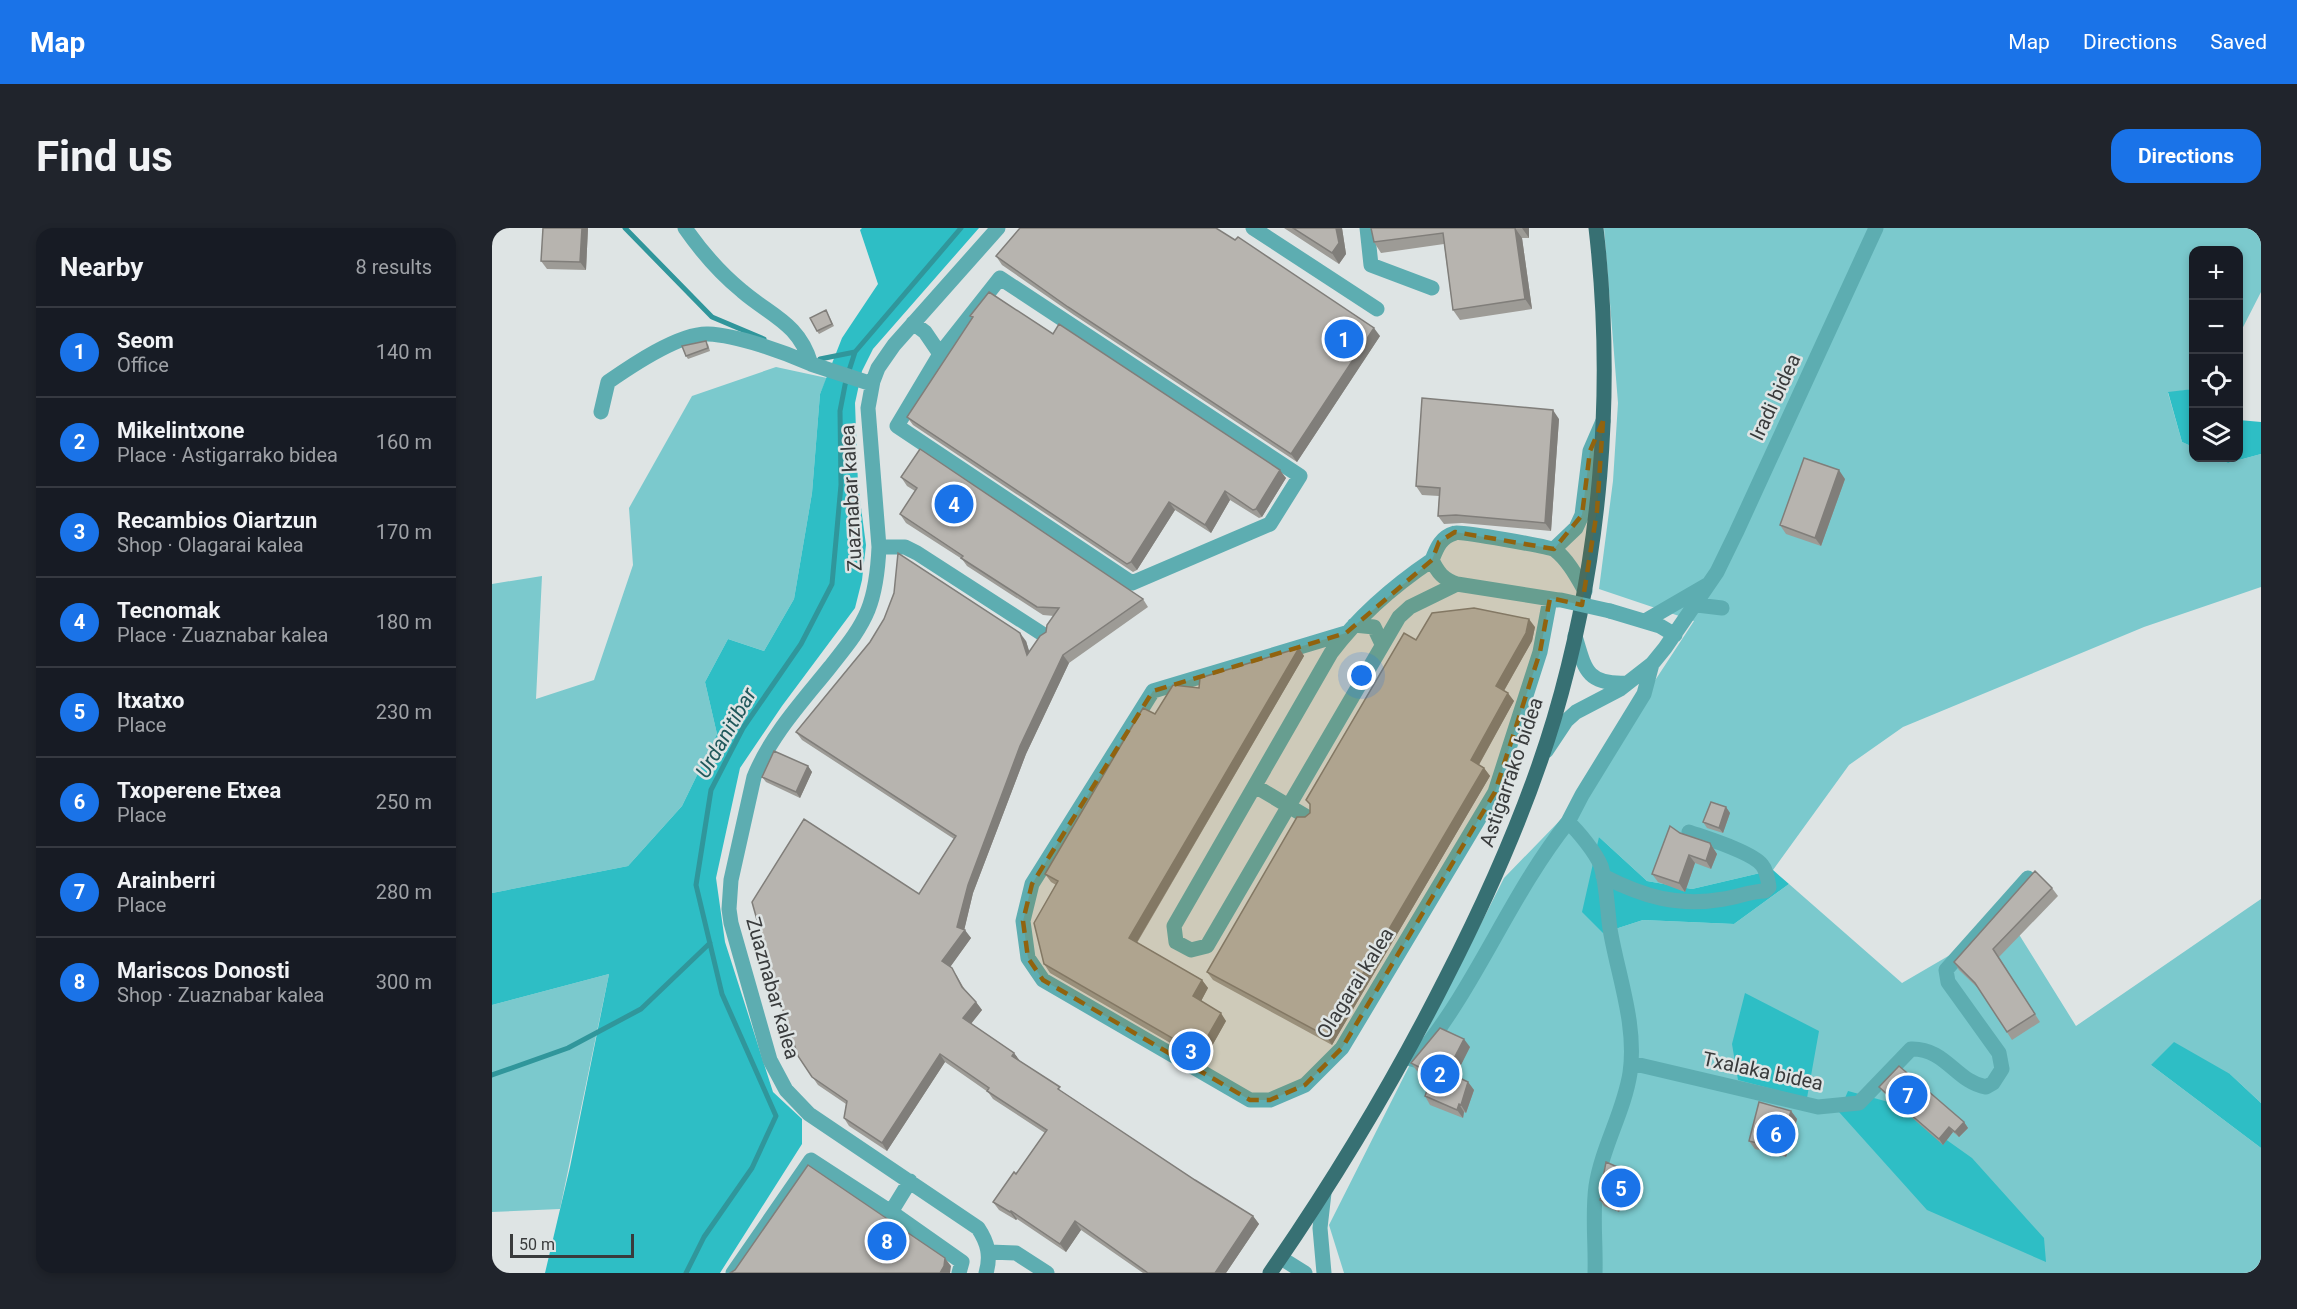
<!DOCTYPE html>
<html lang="en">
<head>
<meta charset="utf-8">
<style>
  :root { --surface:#171b24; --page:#20242c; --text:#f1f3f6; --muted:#9ea1a6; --line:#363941; --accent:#1a73e8 }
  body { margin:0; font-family:Roboto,sans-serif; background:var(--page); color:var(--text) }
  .controls { position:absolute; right:18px; top:18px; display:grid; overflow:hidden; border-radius:12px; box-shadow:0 3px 9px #0003 }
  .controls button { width:54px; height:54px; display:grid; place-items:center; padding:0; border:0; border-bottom:2px solid var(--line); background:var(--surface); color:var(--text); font:30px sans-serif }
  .scale { position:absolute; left:18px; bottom:15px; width:124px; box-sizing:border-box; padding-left:6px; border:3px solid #393b3c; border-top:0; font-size:16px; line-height:21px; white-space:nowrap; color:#393b3c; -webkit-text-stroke:4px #dee4e4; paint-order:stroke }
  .you { position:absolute; left:870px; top:448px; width:21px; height:21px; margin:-15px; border:4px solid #fff; border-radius:50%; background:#1a73e8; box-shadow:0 0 0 9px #1a73e833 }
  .badge { display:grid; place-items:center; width:39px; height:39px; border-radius:50%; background:var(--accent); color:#fff; font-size:20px; font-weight:700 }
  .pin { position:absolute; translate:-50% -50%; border:3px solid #fff; box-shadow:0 2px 6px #0006 }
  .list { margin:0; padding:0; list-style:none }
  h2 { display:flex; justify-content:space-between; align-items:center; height:78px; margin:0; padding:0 24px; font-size:26px }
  h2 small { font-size:20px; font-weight:400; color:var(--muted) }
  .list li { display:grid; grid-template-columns:39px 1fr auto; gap:18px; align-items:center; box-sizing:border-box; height:90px; padding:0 24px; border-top:2px solid var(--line) }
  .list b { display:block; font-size:22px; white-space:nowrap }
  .list p { margin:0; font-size:20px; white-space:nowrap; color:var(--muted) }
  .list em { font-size:20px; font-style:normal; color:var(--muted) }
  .icon { flex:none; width:33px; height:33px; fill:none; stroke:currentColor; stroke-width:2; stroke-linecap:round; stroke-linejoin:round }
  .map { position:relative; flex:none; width:1769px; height:1045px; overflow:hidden; border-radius:18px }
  header { display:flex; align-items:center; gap:36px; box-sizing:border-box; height:84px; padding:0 30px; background:var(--accent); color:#fff }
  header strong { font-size:28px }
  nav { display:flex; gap:33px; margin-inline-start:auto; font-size:21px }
  .intro { display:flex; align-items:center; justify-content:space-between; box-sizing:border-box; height:144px; padding:0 36px }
  h1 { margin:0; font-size:42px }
  .button { padding:15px 27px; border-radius:18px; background:var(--accent); color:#fff; font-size:21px; font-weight:700 }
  main { display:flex; gap:36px; padding:0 36px }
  aside { flex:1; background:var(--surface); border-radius:18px; box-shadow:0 3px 9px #0003 }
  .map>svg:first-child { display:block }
</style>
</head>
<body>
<header>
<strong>Map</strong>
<nav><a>Map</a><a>Directions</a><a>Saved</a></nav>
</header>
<div class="intro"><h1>Find us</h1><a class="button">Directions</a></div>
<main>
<aside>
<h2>Nearby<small>8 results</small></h2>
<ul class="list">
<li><span class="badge">1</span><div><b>Seom</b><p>Office</p></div><em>140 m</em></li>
<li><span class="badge">2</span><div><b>Mikelintxone</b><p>Place · Astigarrako bidea</p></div><em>160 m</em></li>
<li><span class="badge">3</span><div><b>Recambios Oiartzun</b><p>Shop · Olagarai kalea</p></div><em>170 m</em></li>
<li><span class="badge">4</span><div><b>Tecnomak</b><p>Place · Zuaznabar kalea</p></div><em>180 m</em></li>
<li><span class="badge">5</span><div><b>Itxatxo</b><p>Place</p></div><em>230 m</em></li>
<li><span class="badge">6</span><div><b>Txoperene Etxea</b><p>Place</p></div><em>250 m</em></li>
<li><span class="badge">7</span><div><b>Arainberri</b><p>Place</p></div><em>280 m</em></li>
<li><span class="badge">8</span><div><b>Mariscos Donosti</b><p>Shop · Zuaznabar kalea</p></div><em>300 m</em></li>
</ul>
</aside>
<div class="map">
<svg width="1769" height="1045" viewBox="0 0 1769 1045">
  <rect width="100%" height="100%" fill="#dee4e4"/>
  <!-- green -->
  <path fill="#7bc9cd" d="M1112 0H1769V64L1747 107 1746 22H1702L1701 161 1676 165 1690 214 1701 219 1702 230H1723L1736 235 1769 226V359L1652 399 1411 499 1357 537 1281 642 1200 661 1155 653 1107 609 1111 705 1151 692 1242 696 1297 656 1410 755 1518 692 1584 798 1769 671V875L1738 846 1659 837 1769 920V1045H852L837 997 1012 650 1078 582 1202 393 1107 361 1121 253 1126 175Z
    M284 139 335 150 328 166 320 265 302 371 272 423 236 411 213 454 225 506 190 578 136 638 0 665V356L50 348 44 471 102 452 141 337 137 280 200 168Z
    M117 746 68 981 0 984V777Z"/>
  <!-- forest -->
  <path fill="#2ebec5" d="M370 0H487L381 121 370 143 363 175 366 257 374 317 370 352 363 380 290 478 248 540 224 650 233 714 281 864 310 891V916L228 1045H53L78 939 117 746 0 777V665L136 638 190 578 225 506 213 454 236 411 272 423 302 371 320 265 328 166 350 110 386 56 368 2Z
    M1701 161H1702L1701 219 1690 214 1676 164Z
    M1747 192 1769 194V226L1736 235 1723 230H1746Z
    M1107 609 1155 653 1200 661 1281 642 1297 656 1242 696 1151 692 1111 705 1090 684Z
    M1253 765 1327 803 1315 870 1246 852 1240 816Z
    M1682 814 1738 846 1769 875V920L1659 837Z
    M1356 863 1404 876 1480 930 1552 1010 1554 1034 1435 982 1347 884Z"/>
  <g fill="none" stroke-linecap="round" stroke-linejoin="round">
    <!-- stream -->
    <path stroke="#30969b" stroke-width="5" d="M133 0 220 89 272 111
      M328 131 363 124
      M0 847 76 820 149 781 218 715
      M194 1045 212 1009 260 940 284 888 230 766 204 657 219 562 251 500 309 416 340 356 349 257 348 183 354 152 363 124 469 0"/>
    <!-- minor -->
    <path stroke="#5dadb1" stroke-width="15" d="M193 0C209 23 228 45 250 63 279 88 307 95 319 136L380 156
      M761 0 885 81
      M875 0 879 37 940 60
      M421 95 433 104 448 126 405 198 640 355 778 296 808 248 508 50 448 126
      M109 184 116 154C139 138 187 105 216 106 245 107 292 124 319 136
      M387 319H413L425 325 552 407
      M1062 321 1084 300 1090 287 1098 223 1111 193
      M940 332C903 357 866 389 839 425L682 698 684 714 699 722 715 718 907 389 918 379 965 356
      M1066 372 965 356C951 351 946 345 940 332 945 319 949 309 963 305 969 303 1058 319 1063 322 1076 332 1085 349 1093 363
      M1205 377 1230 380
      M1118 383 1168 398 1183 407
      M1153 393 1215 357
      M862 397 882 399 890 416
      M854 405 661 463 540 656 531 693 536 730 551 752 758 872H778L813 857 850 820 1003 564 1048 424 1058 371
      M1083 408C1093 442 1095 457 1135 455
      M1054 523 1074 493 1084 484 1128 461 1160 436 1173 420 1225 344 1244 305 1384 0
      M763 558 815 589
      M1111 648C1152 669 1186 679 1232 671 1246 669 1259 663 1273 663L1277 659C1276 652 1275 643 1270 637 1260 624 1214 610 1197 604
      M913 829 923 832C984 760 1017 668 1076 594
      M1139 835 1326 879 1367 875 1419 821C1454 820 1464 854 1494 859L1501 855 1510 841 1507 825 1456 754 1454 742 1536 650
      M399 984 418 953
      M497 1024 524 1025 555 1045
      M789 1030 813 1045
      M241 1045 319 932 399 984 470 1034 467 1045
      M494 1045C499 1028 496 1015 486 1000L317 886 294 862 278 832 239 695 237 681 239 652 262 549C279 507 310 474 338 439 352 421 367 404 376 382 384 362 386 341 387 319L376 180 381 153 386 140 402 117 506 0
      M832 1045 828 1000 832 965
      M1103 1045C1104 1016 1100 987 1104 958 1110 919 1132 884 1138 845 1145 797 1126 748 1118 701 1115 680 1115 658 1109 638 1104 625 1086 603 1076 594L1090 567 1152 466 1160 436"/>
    <!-- major -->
    <path stroke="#377073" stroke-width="15" d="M778 1045C843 951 902 853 954 750 997 666 1035 581 1062 491 1109 332 1123 164 1104 0"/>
    <!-- minor-bridge -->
    <path stroke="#5dadb1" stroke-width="15" d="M1069 372 1118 383"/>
  </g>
  <!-- wall -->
  <path fill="#9d9b96" d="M96 0 94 42 55 41 49 33Z
    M792 0H850L854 26 847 36Z
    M879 0H1037V10H1030L1040 81 968 92 961 82 952 16 889 25 882 14Z
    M504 28 888 108 805 234 582 87 510 37Z
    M334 82 342 98 327 106 325 103Z
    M478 88 561 106 794 250 770 289 767 290 738 272 719 305 683 282 645 342 641 344 421 197 415 189 480 90Z
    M216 116 218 123 196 131 194 128Z
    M1067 191 1059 303 970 295 952 296 946 288 947 268 930 267 924 258Z
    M409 249 651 371 656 379 577 435 534 526 481 665 472 702 479 710 458 739 465 748 473 762 484 774 490 782 479 796 522 825 528 833 572 865 703 952 761 988 767 996 734 1045H651L589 1002 574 1024 525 991 524 992 507 982 501 974 524 946 553 905 501 871 496 864 453 834 395 923 357 898 352 890 354 876 326 857 306 828 427 666 462 611 310 512 304 504 534 413 537 424 554 404 562 388 551 387 475 338 470 331 414 295 408 286 423 263 415 258Z
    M1353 251 1329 318 1294 306 1288 297Z
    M1043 399 1040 413 1012 463 1022 473 987 537 992 540 998 548 840 817 721 752 715 744 813 589 818 585V577L814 572 924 412Z
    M807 420 812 428 645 715 710 752 716 760 709 773 734 793 711 834 558 745 552 736 564 657 559 654 553 646 663 486 707 460Z
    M316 538 320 544 308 570 274 554 270 549Z
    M1234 579 1238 585 1231 605 1215 600 1211 594Z
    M1188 605 1218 615 1225 626 1219 641 1203 635 1193 664 1166 654 1160 646Z
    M1560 660 1566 668 1507 729 1548 794 1520 812 1488 762 1467 742 1462 734Z
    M978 819 963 848 976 854 982 862 974 885 972 884 971 890 938 877 933 868 940 851 925 843 919 835Z
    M1387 859 1472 894 1476 900 1467 909 1461 904 1451 917 1391 864Z
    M1299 883 1305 891 1294 929 1263 921 1257 913Z
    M1150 953 1141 974 1132 970 1127 984 1112 978 1108 972 1112 959 1110 955Z"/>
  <!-- shaded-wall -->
  <path fill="#807e7a" d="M90 0H96L94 42 88 34Z
    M844 0H850L854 26 847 36 840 25Z
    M1023 0 1030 10 1040 81 1033 71Z
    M1030 0H1037V10Z
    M882 100 888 108 805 234 799 226Z
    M1061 182 1067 191 1059 303 1053 295Z
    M788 242 794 250 770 289 764 281Z
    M1347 242 1353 251 1329 318 1323 310Z
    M733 263 738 272 719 305 713 297Z
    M677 274 683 282 645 342 639 334Z
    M1037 391 1043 399 1040 413 1010 466 1004 458Z
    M528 405 534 413 541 435 535 427Z
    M807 420 812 428 642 719 637 710Z
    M571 427 577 435 534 526 481 665 472 703 473 702 479 710 456 742 450 733 476 657 528 518Z
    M1016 465 1022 473 985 540 979 532Z
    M316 538 320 544 308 570 304 564Z
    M992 540 998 548 840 817 834 808Z
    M1234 579 1238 585 1231 605 1227 600Z
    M1218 615 1225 626 1219 641 1214 633Z
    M1197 627 1203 635 1193 664 1187 655Z
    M710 752 716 760 707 777 701 768Z
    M484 774 490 782 477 798 471 790Z
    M729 785 734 793 711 834 706 825Z
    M972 811 978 819 961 853 955 844Z
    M522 825 528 833 520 828Z
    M448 826 453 834 395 923 390 915Z
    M976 854 982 862 974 885 969 877Z
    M967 876 972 884 971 890 965 882Z
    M1299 883 1305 891 1294 929 1288 921Z
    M1472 894 1476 900 1467 909 1463 904Z
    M1457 899 1461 904 1451 917 1447 911Z
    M1146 948 1150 953 1141 974 1137 968Z
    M1129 965 1132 970 1127 984 1123 978Z
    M519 983 525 991 524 992 518 984Z
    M761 988 767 996 734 1045H723Z
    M583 993 589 1002 574 1024 568 1016Z
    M453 1030 459 1038 458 1045H448Z"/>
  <!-- building -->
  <path fill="#b7b4af" stroke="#807e7a" stroke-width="1.5" d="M51 0H90L88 34 49 33Z
    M528 0H724L743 12 746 9 882 100 799 226 576 79 504 28Z
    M801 0H844L847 15 840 25Z
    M879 0H1023L1033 71 961 82 951 5 882 14Z
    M497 64 561 106 567 96 788 242 764 281 761 282 733 263 713 297 677 274 639 334 635 336 415 189 481 89 478 88Z
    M334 82 340 96 325 103 318 90Z
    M214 113 216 120 194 128 190 118Z
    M930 170 1061 182 1053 295 964 287 946 288 948 260 924 258Z
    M428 221 651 371 571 427 528 518 476 657 465 699 473 702 450 733 460 740 470 759 484 774 471 790 522 825 520 828 568 859 566 861 703 952 761 988 723 1045H656L583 993 568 1016 519 983 518 984 501 974 522 944 524 946 555 902 495 863 497 860 448 826 390 915 352 890 355 873 320 849 306 828 286 767 260 674 312 591 427 666 464 608 304 504 378 414 392 391 402 365 406 325 528 405 535 427 548 408 554 404 555 397 567 380 545 379 469 330 471 328 408 286 425 260 409 249Z
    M1312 230 1347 242 1323 310 1288 297Z
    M982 380 1037 391 1034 405 1004 458 1016 465 979 532 992 540 834 808 715 744 805 589H813L818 585V576L814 572 912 405 924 412 940 385Z
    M807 420 637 710 710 752 701 768 729 785 706 825 552 736 542 695 566 653 553 646 651 480 663 486 681 457 707 460 708 450Z
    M282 523 316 538 304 564 270 549Z
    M1219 574 1234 579 1227 600 1211 594Z
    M1178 598 1188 605 1218 615 1219 618 1214 633 1197 627 1187 655 1160 646Z
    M1543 643 1560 660 1501 721 1543 786 1515 804 1483 755 1462 734Z
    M948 800 972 811 955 844 976 854 969 877 967 876 965 882 933 868 941 846 919 835Z
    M1407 838 1472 894 1463 904 1457 899 1447 911 1387 859Z
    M1267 874 1299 883 1288 921 1257 913Z
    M1114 934 1146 948 1137 968 1129 965 1123 978 1108 972 1112 957 1110 955Z
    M316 937 453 1030 452 1038 448 1045H238L243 1042Z"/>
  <!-- marked area -->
  <path fill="#91630e" fill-opacity="0.2" stroke="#91630e" stroke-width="4.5" stroke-dasharray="12 8" stroke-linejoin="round" d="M1111 193 1105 283 1090 377 1058 370 1048 424 1003 564 850 820 813 857 778 872H758L551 752 536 730 531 693 540 656 661 463 854 405 940 332 947 314 963 304 1062 321 1090 287 1098 223Z"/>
  <g text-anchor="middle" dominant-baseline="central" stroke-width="5" stroke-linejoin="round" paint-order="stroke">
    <!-- street labels -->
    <g font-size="20" fill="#393b3c" stroke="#dee4e4">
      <text transform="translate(1283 169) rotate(-65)">Iradi bidea</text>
      <text transform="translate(359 270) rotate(-93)">Zuaznabar kalea</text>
      <text transform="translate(1019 544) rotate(-71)">Astigarrako bidea</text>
      <text transform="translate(863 755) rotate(-58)">Olagarai kalea</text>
      <text transform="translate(281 760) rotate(74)">Zuaznabar kalea</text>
      <text transform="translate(1271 843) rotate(12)">Txalaka bidea</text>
    </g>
    <!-- water labels -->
    <g font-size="21" font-style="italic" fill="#20585b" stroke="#dee4e4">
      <text transform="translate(234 505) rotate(-60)">Urdanitibar</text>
    </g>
  </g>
</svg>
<div class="controls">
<button>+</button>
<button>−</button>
<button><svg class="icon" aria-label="locate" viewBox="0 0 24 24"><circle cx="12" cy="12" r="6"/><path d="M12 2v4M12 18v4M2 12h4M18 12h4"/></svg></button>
<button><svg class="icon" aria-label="layers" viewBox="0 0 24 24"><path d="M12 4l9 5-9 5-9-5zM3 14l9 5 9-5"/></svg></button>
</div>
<div class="scale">50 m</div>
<div class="you"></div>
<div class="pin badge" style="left:852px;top:111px">1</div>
<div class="pin badge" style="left:948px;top:846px">2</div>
<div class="pin badge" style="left:699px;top:823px">3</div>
<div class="pin badge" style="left:462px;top:276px">4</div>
<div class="pin badge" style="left:1129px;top:960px">5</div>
<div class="pin badge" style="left:1284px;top:906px">6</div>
<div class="pin badge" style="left:1416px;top:867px">7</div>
<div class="pin badge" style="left:395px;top:1013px">8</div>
</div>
</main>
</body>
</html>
